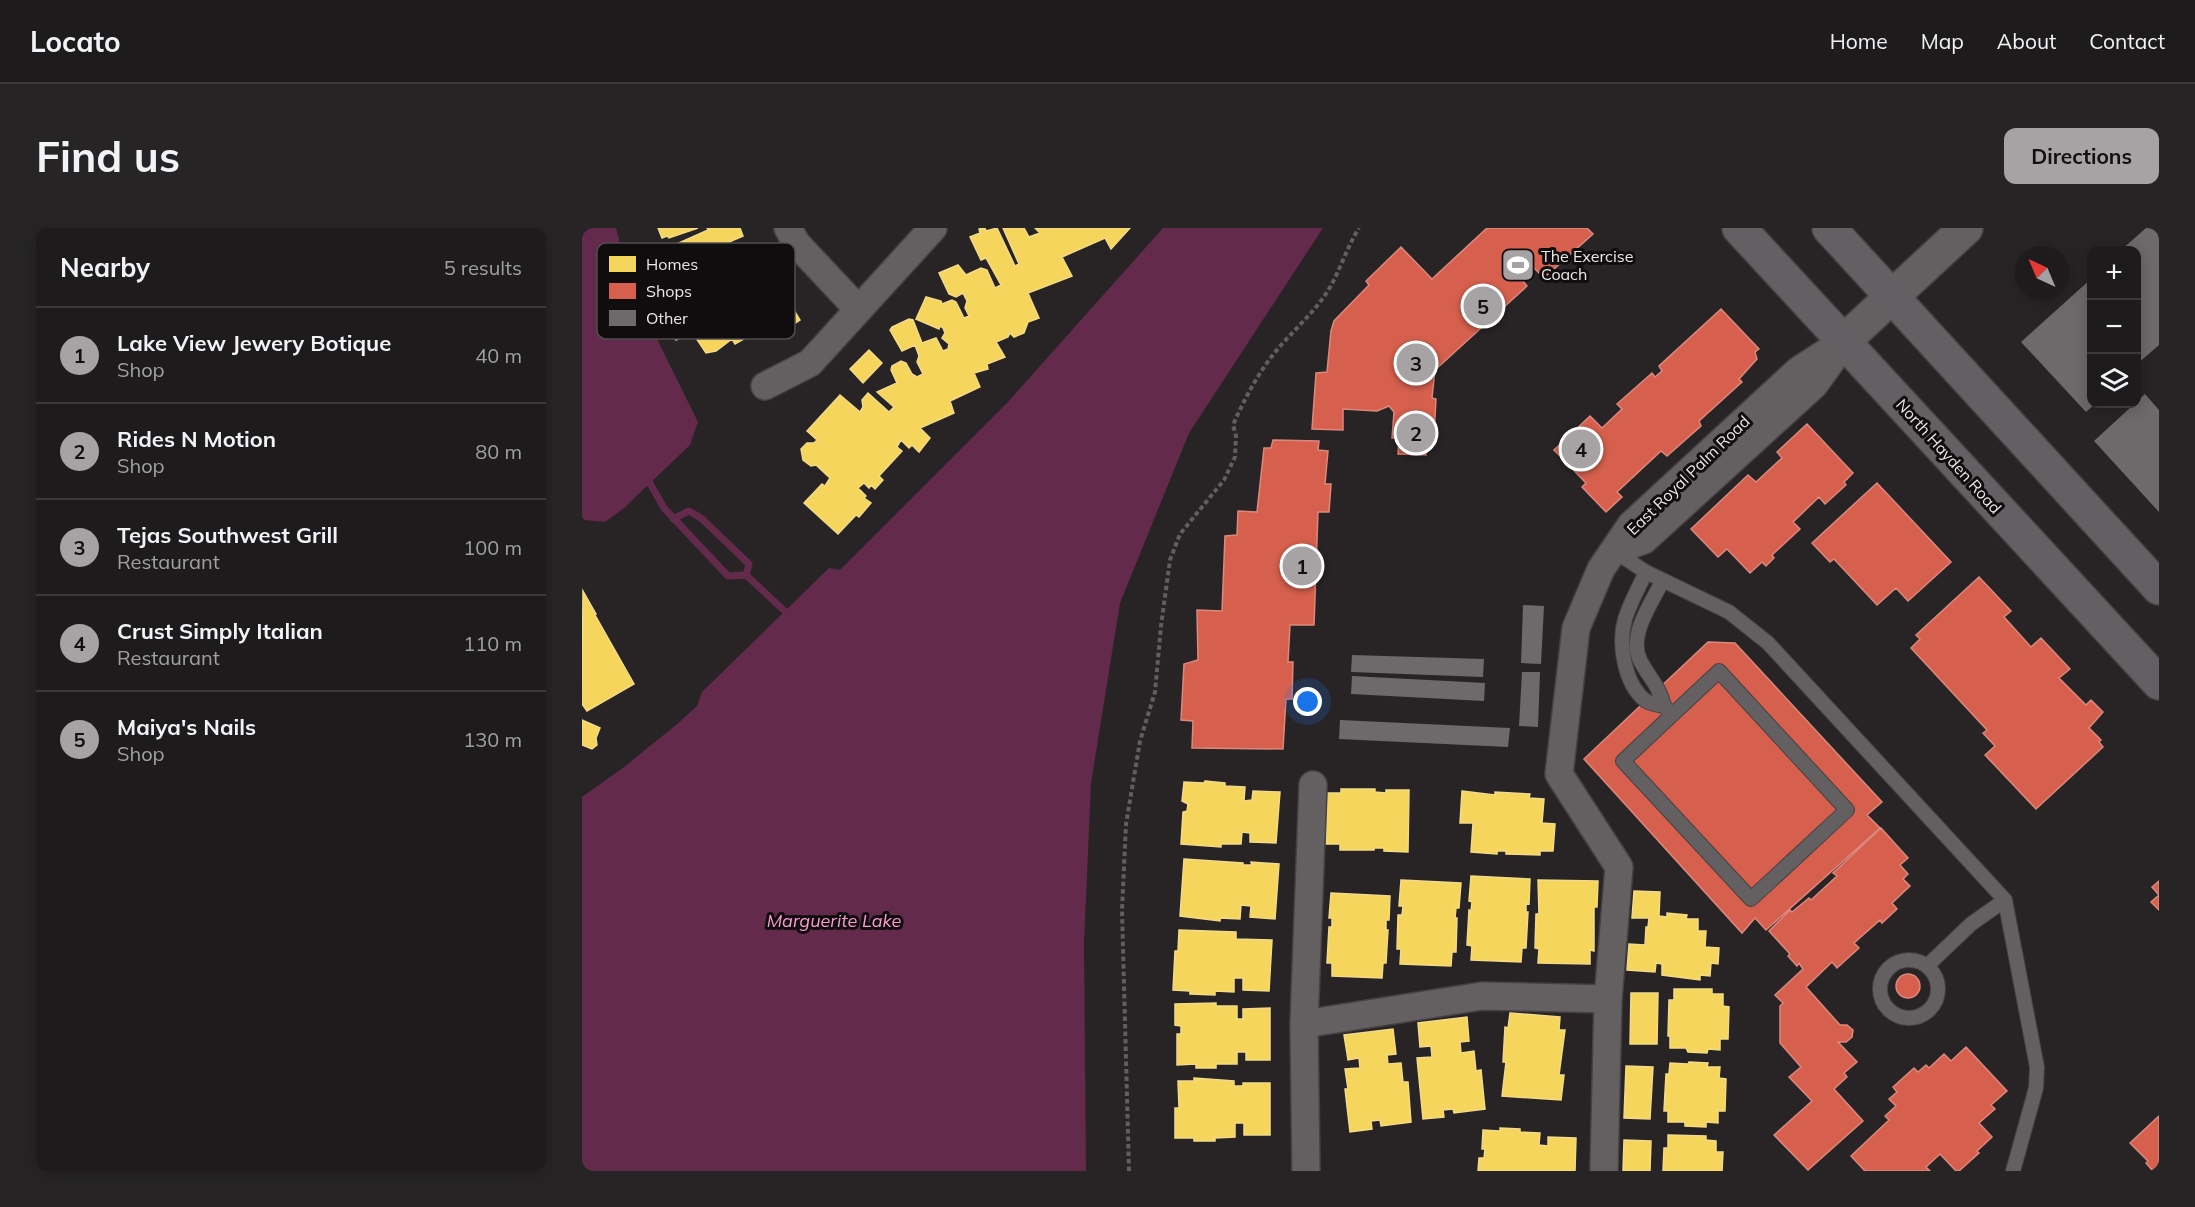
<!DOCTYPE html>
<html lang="en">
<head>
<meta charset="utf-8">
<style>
  :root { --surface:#1e1b1c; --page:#262425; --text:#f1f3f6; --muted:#a1a1a3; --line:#3c393b; --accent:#a7a2a4 }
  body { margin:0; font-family:Mulish,sans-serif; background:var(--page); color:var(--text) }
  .controls { position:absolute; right:18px; top:18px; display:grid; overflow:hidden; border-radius:12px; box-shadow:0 3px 15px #0003 }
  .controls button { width:54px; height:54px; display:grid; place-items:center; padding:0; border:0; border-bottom:2px solid var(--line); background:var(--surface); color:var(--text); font:30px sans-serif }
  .compass { position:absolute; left:1433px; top:18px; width:54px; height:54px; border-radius:50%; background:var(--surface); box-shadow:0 3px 15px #0003; rotate:316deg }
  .you { position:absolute; left:726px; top:474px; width:21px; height:21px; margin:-15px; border:4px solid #fff; border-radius:50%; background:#1a73e8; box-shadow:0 0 0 9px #1a73e833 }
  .badge { display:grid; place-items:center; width:39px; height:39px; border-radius:50%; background:var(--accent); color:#111; font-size:20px; font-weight:700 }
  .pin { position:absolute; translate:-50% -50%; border:3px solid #fff; box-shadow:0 2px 6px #0006 }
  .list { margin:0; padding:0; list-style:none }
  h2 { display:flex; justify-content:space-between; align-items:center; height:78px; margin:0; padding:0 24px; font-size:26px }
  h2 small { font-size:20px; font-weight:400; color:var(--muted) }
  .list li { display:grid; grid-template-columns:39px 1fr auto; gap:18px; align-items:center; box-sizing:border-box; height:96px; padding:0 24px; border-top:2px solid var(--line) }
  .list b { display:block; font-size:22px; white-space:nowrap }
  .list p { margin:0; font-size:20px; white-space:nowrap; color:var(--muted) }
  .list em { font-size:20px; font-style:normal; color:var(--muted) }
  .icon { flex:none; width:33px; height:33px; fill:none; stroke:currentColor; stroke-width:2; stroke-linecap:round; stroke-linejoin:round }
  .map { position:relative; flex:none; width:1577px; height:943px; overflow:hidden; border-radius:12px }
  header { display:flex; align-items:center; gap:36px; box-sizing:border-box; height:84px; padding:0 30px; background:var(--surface); border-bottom:2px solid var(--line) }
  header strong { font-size:28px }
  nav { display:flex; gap:33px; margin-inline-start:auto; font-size:21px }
  .intro { display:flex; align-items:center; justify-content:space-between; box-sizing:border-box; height:144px; padding:0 36px }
  h1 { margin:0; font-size:42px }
  .button { padding:15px 27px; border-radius:12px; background:var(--accent); color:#111; font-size:21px; font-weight:700 }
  main { display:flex; gap:36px; padding:0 36px }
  aside { flex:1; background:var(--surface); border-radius:12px; box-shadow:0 3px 15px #0003 }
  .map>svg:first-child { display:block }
</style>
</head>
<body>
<header>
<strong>Locato</strong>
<nav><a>Home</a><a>Map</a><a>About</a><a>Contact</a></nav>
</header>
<div class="intro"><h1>Find us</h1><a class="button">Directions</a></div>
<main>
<aside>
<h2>Nearby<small>5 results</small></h2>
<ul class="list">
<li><span class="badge">1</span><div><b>Lake View Jewery Botique</b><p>Shop</p></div><em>40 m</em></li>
<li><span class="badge">2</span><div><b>Rides N Motion</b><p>Shop</p></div><em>80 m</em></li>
<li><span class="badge">3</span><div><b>Tejas Southwest Grill</b><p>Restaurant</p></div><em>100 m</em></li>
<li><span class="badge">4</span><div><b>Crust Simply Italian</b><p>Restaurant</p></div><em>110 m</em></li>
<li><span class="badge">5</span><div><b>Maiya's Nails</b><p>Shop</p></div><em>130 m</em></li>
</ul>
</aside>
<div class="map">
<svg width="1577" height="943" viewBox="0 0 1577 943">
  <rect width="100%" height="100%" fill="#282426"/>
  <!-- water -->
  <path fill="#632a4c" d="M0 0H34L44 40 71 103 116 194 108 217 42 280 23 294 3 292 0 289Z
    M581 0H741L607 205 538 375 509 555 502 715 504 943H0V569L42 539 94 497 115 478 120 464 247 340 258 342 425 175Z"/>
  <!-- homes -->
  <path fill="#f6d55c" stroke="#f3da86" stroke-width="1.5" d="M76 0H116L87 10 85 8 80 10Z
    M125 0H158L161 8 147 14 152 24 166 17 185 55 178 59 185 70 199 61 218 92 194 108 188 98 180 104 174 101 169 107 153 116 150 111 134 123 124 125 110 104 94 112 87 101 151 56 149 54 132 64 129 69 117 74 114 72 91 81 74 44 67 46 61 31 126 2Z
    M403 0 404 3 415 0 433 38 437 36 421 0H442L447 9 458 5 453 0H548L529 21 523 10 480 29 490 48 446 65 457 90 446 94 442 105 432 109 428 105 426 109 414 114 423 129 405 136 406 141 392 145 398 159 368 173 372 185 338 200 348 210 337 224 330 217 327 220 319 212 315 219 320 223 297 248 301 252 293 261 289 257 287 260 282 255 276 260 284 268 282 270 289 275 277 289 274 287 256 306 222 275 240 256 243 258 248 250 234 237 229 238 221 232 219 221 225 215H232L235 212 225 203 258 167 278 184 281 179 280 172 286 165 307 184 312 179 295 164 315 155 309 142 310 138 319 133 324 135 330 146 335 149 341 146 335 134 337 128 333 117 320 123 308 102 310 99 327 91 331 92 340 115 354 110 361 123 366 121 367 116 360 110 363 105 361 100 358 98 357 101 334 91 344 69 359 73 360 76 370 72 374 74 382 90 387 88 383 80 385 73 381 65 374 69 367 66 357 45 376 37 384 47 399 40 405 42 413 60 419 57 404 30 399 32 388 9 398 5 397 1Z
    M287 122 300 135 281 155 268 141Z
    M1 363 14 386 13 387 52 456 5 483 0 476Z
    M0 492 18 500 14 510 15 517 10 521 0 517Z
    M623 553 643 555V558L663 559 662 573 670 572 671 563 698 564 694 615 668 614V605L660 604 659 616H639V619L599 616 601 584 605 583 606 576 600 573 602 554 622 555Z
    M759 561H793V564L804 565V562H827L826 624 802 623V620H792V622H758V616H744L745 565H759Z
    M880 563 913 567V564L948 566 947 570 962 571 960 595 973 596 971 623H958V627L924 626V623H915V626L889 624 891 595H878Z
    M602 631 661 635V637H670L669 634 697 636 693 691 668 689 669 678 659 677 658 691 638 690V693L598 688Z
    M889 648 948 651 947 676 944 675V684H946L944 720H940L939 734 889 732 890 718 885 717 887 682 889 683 890 674 887 673Z
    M819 652 879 655 877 680H874L873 690H875L874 724H870L869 738 818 736 819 721H815L816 687H820L821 678H817Z
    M956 652 1016 653 1015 679H1012V723L1008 722V736L956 735 957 721 953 720 954 686H957Z
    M1052 663 1078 664 1077 688 1085 689V685L1105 687 1104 691H1116V703H1124L1123 719 1137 720 1136 736 1129 735 1128 748 1118 747V752L1080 747V736L1074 735 1073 744 1045 742 1047 716 1063 717 1064 699H1066L1067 690H1050Z
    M749 665 808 668 807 692H804V702H806L804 735H801L800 750 750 748V735H745L747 699H750V690H747Z
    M597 702 654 704V711L690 712 687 763 661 762V750H652V764L633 763V767L608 766V763L591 762 593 723H596Z
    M1092 761H1130V766H1141V778L1147 779 1146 811H1138V822L1126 821 1125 825 1106 824 1104 820H1088V808H1086L1087 772H1092Z
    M1049 765H1076L1075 816H1048Z
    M634 775V778H655V791H661V781L688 780V832H664V824H655V836H634V840H614V836L595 837V806H599V798L593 797V776Z
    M928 785 978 789 977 802H983L977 847H982L979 872 920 868 924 834H921L923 799 926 800Z
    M885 789 887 813 878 814 879 825 892 823 894 843 899 842 903 881 872 885 871 881 861 882 862 889 841 891 835 830 850 829 849 818 838 819 836 795Z
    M811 801 814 826 805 827 806 836 819 835 821 854H826L829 894 799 898 798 892 789 893 790 901 768 904 763 861H766L763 841 778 840 777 830 766 832 762 807Z
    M1107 834 1126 835 1125 839H1138L1137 850 1144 851 1143 883H1136V895L1124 894V899L1103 898V894H1086V883H1082L1084 846H1087L1088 835 1106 836Z
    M1044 838 1071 839 1068 891 1042 890Z
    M612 850 652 853V858H661V855H688V907H662V895H653V909L633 910V913H612V910H593V880H597L596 853H612Z
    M918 900 938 901V904L958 905 957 917 966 918V909L994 910 993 943H896L897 930H902L903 921H900L901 902 918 903Z
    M1086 907 1124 908V912L1134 913V924H1141L1140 943H1081L1082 920H1086Z
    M1042 912 1069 913 1068 943H1041Z"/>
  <!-- shops -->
  <path fill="#d6604d" stroke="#dc887c" stroke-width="1.5" d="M905 0H1005L1011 6 962 50 948 36 936 47 945 58 853 142 850 170 854 171 852 207H844V227L816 226 817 210H810L812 184 807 178 795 183 761 181V202L730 201 734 145 745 144 749 103 752 93 787 57 784 53 819 19 850 51Z
    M1139 81 1177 121 1173 124 1175 131 1157 151 1160 154 1117 193 1119 198 1085 228 1079 223 1035 264 1040 269 1024 284 1000 259 1004 255 972 222 1008 188 1020 200 1040 181 1035 176 1070 145 1073 149 1080 143 1077 138Z
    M1225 196 1271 245 1262 254 1264 257 1243 276 1237 269 1211 294 1218 301 1190 327 1192 330 1184 338 1180 334 1168 345 1145 321 1136 329 1109 301 1166 247 1174 254 1200 230 1195 224Z
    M691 212 737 213 736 222 746 223 743 256H749L747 284H736L732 397H708L706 434H711L710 471H704L701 521 610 520 611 493 599 492 602 436 616 432 615 382 640 383 643 308 655 307 656 283 675 284 682 220H689Z
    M1295 255 1369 334 1326 373 1314 360 1295 377 1252 331 1248 334 1230 315Z
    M1397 349 1429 383 1422 389 1449 419 1459 410 1488 441 1477 450 1504 477 1509 472 1521 484 1507 500 1519 512 1517 514 1521 519 1454 581 1403 527 1413 518 1401 505 1405 502 1329 420 1338 411 1334 407Z
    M1126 414 1153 415 1300 574 1285 587 1298 600 1184 702 1173 690 1160 705 1002 531Z
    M1299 600 1326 630 1318 637 1326 646 1321 651 1328 658 1310 675 1315 681 1300 695 1298 692 1272 715 1277 720 1255 740 1250 734 1224 759 1258 797H1265L1271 802 1270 809 1264 814H1256L1275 834 1262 845 1265 849 1252 861 1281 893 1226 942 1192 907 1230 873 1207 849 1219 839 1198 815V778L1201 775 1193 767 1221 741 1217 735 1215 738 1206 728 1208 726 1187 703 1208 682 1210 684 1227 670 1229 672 1255 648 1251 645Z
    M1577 653V667L1570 659Z
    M1577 667V682L1569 674Z
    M1314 758a12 12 0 1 1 24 0a12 12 0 1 1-24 0Z
    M1384 819 1425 863 1409 877 1413 881 1397 895 1410 909 1395 923 1397 925 1377 943H1374L1358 926 1344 939 1348 943H1283L1269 928 1307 892 1303 888 1314 878 1307 871 1315 864 1311 859 1332 840 1336 844 1344 837 1347 840 1362 826 1369 833Z
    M1577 888V943H1571L1564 935 1566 933 1548 915Z"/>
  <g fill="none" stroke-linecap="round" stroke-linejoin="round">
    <!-- stream -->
    <path stroke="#632a4c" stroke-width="7" d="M65 250 82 280 146 348 164 347 209 389
      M91 291 107 283 119 290 167 336 164 347"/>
  </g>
  <!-- building -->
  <path fill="#6e6a6c" d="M1564 0H1577V117L1554 137V22H1539Z
    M1510 50V176H1513L1504 184 1439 114Z
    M1563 166 1577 182V284L1512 213Z
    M941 377 962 378 959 436 939 435Z
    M770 427 902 431 901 449 769 444Z
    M940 444H958L956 499 937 498Z
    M770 448 903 455 902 473 769 466Z
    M758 492 928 500 926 519 757 511Z"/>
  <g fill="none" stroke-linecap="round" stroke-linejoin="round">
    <defs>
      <path id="service" d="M1032 323 1064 344 1147 384 1186 415 1423 672 1455 839 1454 860 1431 943
        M1064 344C1057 359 1048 375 1043 391 1036 416 1042 456 1064 473 1069 476 1077 477 1082 478 1077 457 1067 450 1058 432 1046 407 1070 374 1081 352
        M1082 478 1090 487 1137 443 1265 582 1169 671 1041 533 1090 487
        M1298 761a29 29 0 1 1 58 0a29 29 0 1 1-58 0Z
        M1345 738 1389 696 1423 672"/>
      <path id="minor" d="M206 0 214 15 276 81
        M183 158 228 135 351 0
        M1032 323 1062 312 1232 157 1255 125
        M722 796 731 557
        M724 943 722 796 900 768 1026 771
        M1022 943 1026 771 1037 639 977 546 994 400 1019 341 1049 297 1217 142 1262 113"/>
      <path id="tertiary" d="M1262 113 1384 0"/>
      <path id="secondary" d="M1157 0 1577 455
        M1247 0 1577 360"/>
    </defs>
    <!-- service casing -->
    <use href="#service" stroke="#454142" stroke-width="16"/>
    <!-- minor casing -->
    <use href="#minor" stroke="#454142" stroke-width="30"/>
    <!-- tertiary casing -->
    <use href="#tertiary" stroke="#454142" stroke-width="36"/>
    <!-- secondary casing -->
    <use href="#secondary" stroke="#454142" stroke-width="36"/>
    <!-- path -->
    <path stroke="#615e60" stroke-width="4" stroke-dasharray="4.5 3" stroke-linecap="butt" d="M547 943 540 682 544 596 558 513 573 464 579 398 588 332 598 306 642 252 653 229 654 208 651 197C661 174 672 153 687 132 703 110 725 92 741 70 757 48 763 22 777 0"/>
    <!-- service -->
    <use href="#service" stroke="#646062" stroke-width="14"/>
    <!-- minor -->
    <use href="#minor" stroke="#646062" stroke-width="27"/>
    <!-- tertiary -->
    <use href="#tertiary" stroke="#646062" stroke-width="33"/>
    <!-- secondary -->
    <use href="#secondary" stroke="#645f62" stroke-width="33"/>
  </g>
  <!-- icons -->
  <defs>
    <symbol id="stadium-square" viewBox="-11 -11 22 22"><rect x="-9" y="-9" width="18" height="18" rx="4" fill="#a7a2a4" stroke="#100d0f"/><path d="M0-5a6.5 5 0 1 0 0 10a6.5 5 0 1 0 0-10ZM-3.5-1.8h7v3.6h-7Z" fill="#fff"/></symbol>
  </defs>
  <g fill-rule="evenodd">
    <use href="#stadium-square" x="917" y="18" width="38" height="38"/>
  </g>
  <g text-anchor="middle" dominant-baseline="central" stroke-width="6" stroke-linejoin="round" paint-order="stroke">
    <!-- poi labels -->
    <g font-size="16" fill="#ebe6e8" stroke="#100d0f" text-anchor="start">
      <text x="959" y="28">The Exercise<tspan x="959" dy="18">Coach</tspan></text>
    </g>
    <!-- street labels -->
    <g font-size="16" fill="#ebe6e8" stroke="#100d0f">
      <text transform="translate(1367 228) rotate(48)">North Hayden Road</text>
      <text transform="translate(1106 247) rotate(-44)">East Royal Palm Road</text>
    </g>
    <!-- water labels -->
    <g font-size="18" font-style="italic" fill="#fc9bd1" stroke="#100d0f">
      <text x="252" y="692">Marguerite Lake</text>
    </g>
  </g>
  <!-- legend -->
  <rect x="15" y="15" width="198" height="96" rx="9" fill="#100d0f" stroke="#524e50" stroke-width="1.5"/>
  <rect x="27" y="28" width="27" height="16" fill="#f6d55c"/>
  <rect x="27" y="55" width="27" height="16" fill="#d6604d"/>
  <rect x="27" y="82" width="27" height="16" fill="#6e6a6c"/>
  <g font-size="16" fill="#ebe6e8">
    <text x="64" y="42">Homes</text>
    <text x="64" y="69">Shops</text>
    <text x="64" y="96">Other</text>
  </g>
</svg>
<div class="controls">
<button>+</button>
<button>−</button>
<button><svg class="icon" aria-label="layers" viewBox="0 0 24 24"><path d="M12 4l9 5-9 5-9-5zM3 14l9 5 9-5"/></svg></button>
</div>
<svg class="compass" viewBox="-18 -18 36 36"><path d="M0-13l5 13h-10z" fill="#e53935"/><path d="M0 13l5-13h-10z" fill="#a1a1a3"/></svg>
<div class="you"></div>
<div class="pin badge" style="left:720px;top:338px">1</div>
<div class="pin badge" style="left:834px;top:205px">2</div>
<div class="pin badge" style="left:834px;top:135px">3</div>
<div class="pin badge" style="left:999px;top:221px">4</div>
<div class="pin badge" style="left:901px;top:78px">5</div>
</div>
</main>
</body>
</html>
